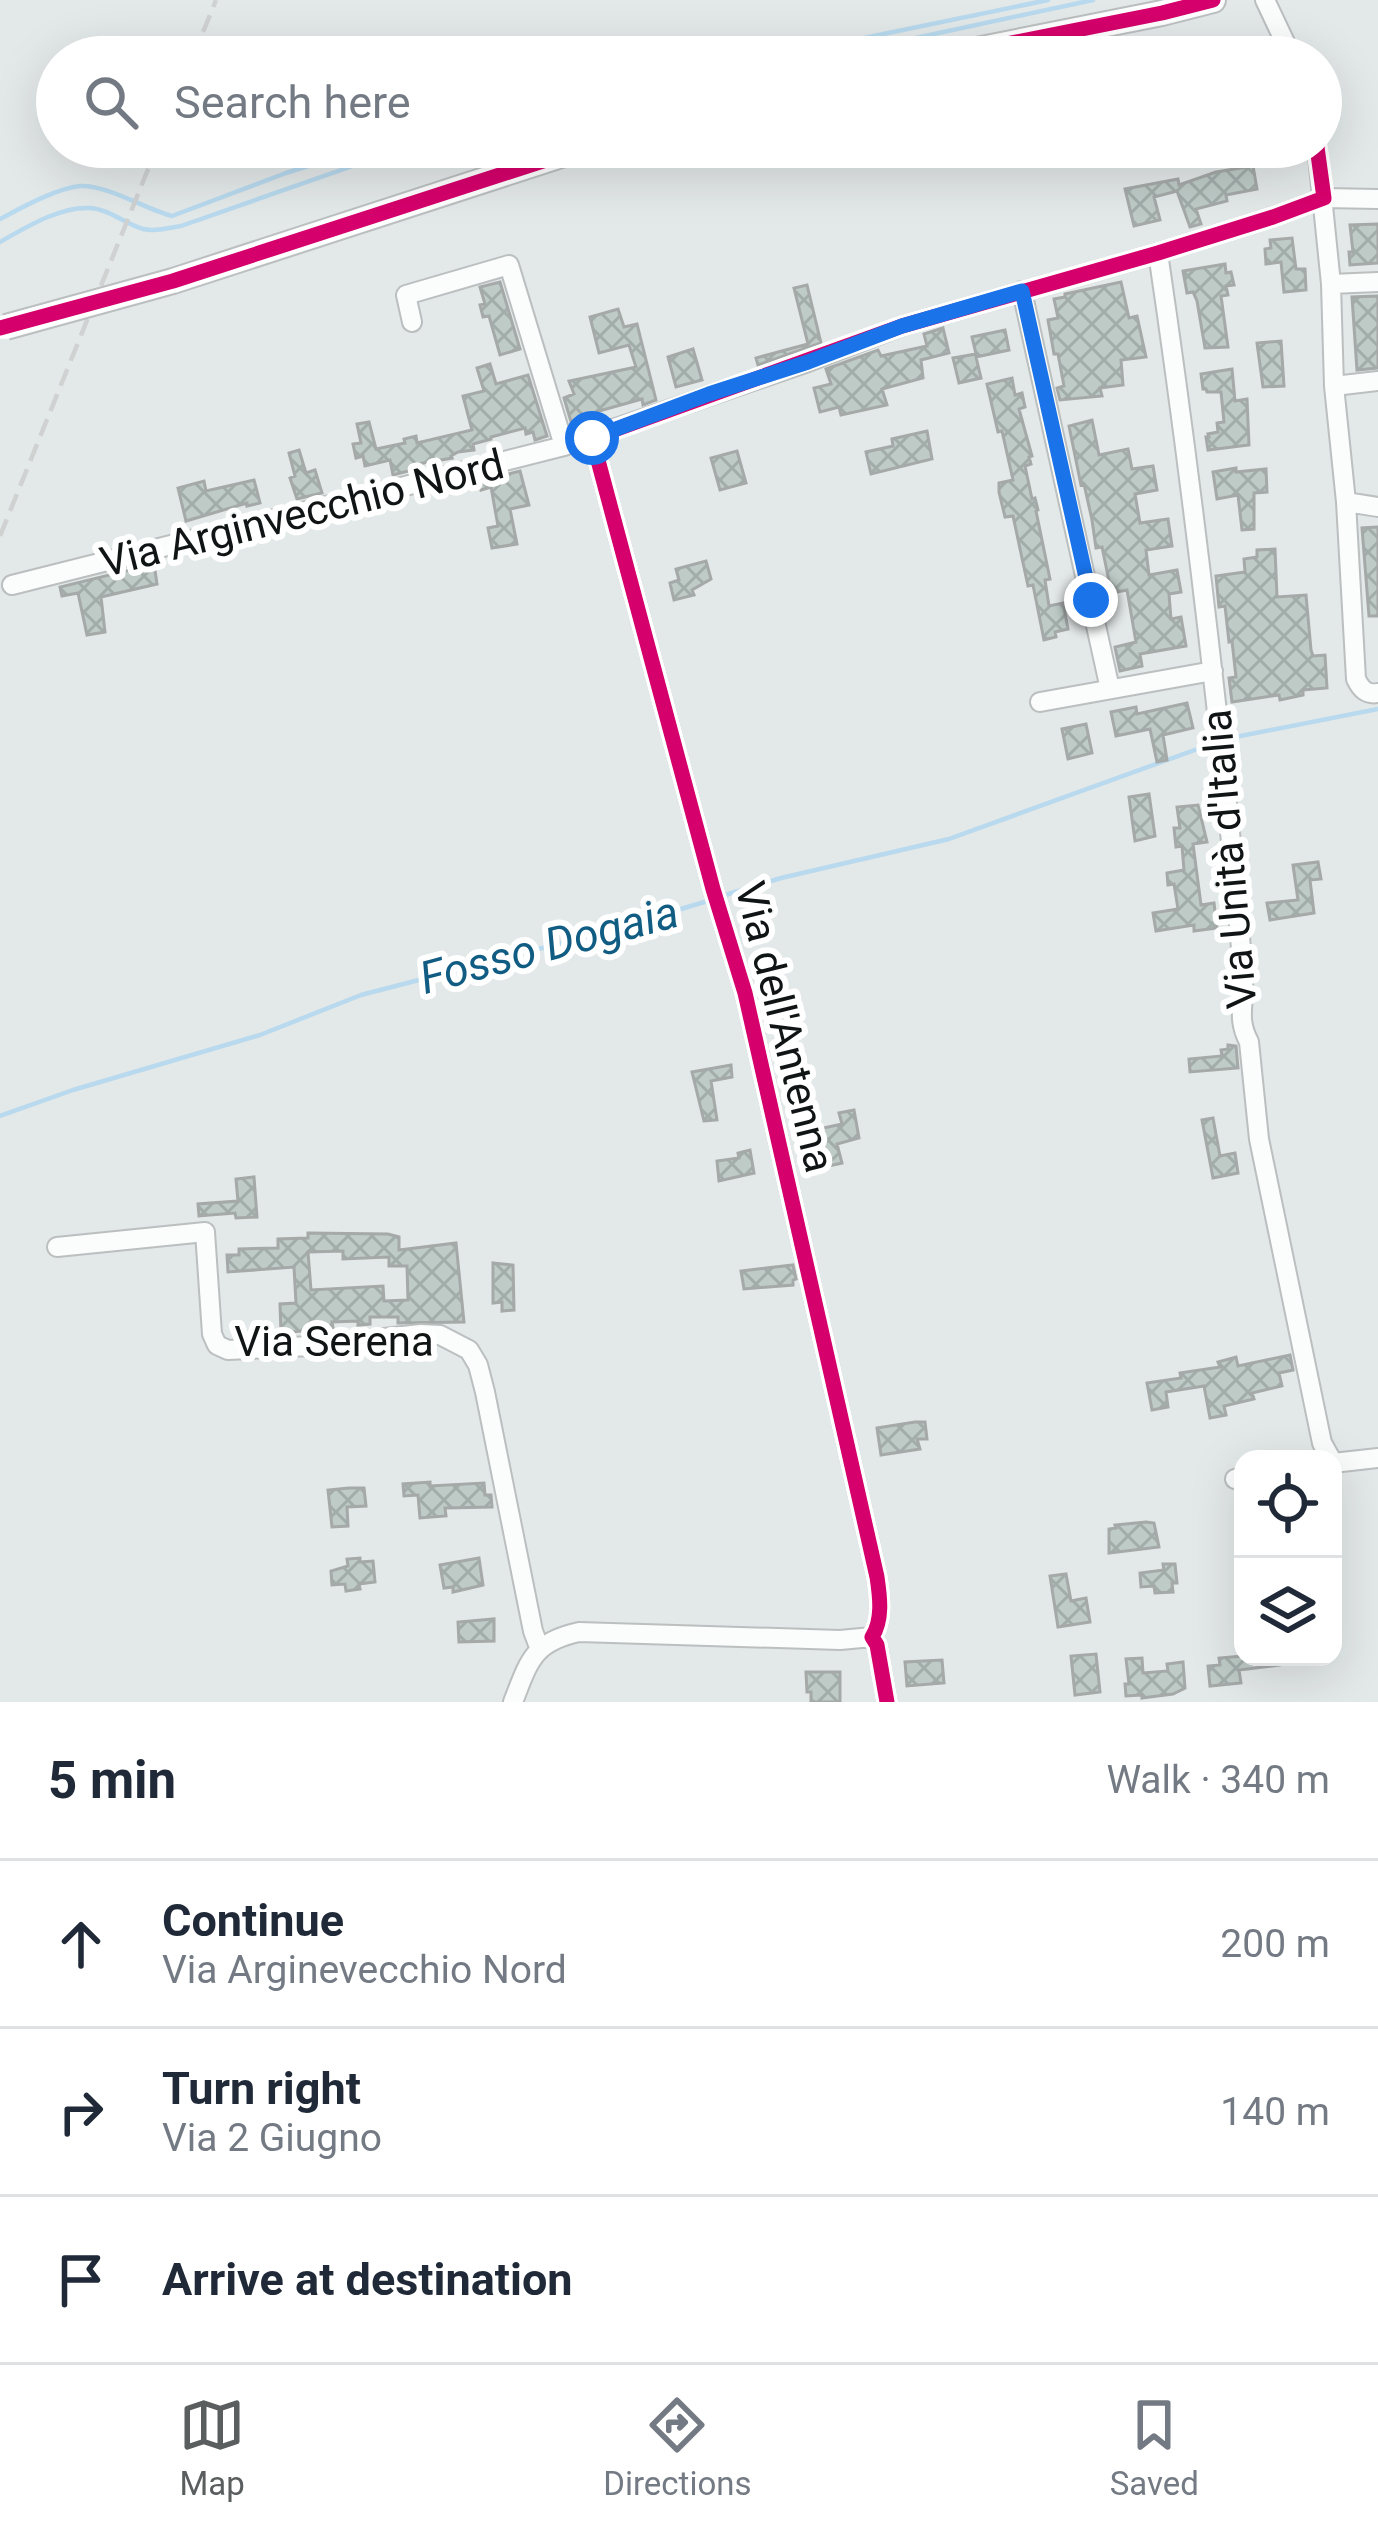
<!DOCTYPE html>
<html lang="en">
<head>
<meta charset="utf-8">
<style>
  :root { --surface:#fff; --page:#f2f2f3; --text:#1f2937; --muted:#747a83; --line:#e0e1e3; --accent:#5a5e5e }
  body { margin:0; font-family:Roboto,sans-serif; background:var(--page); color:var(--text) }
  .controls { position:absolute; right:36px; bottom:36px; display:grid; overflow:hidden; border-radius:24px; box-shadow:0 12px 48px #0002 }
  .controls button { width:108px; height:108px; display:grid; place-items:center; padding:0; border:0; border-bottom:3px solid var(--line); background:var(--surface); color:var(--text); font:60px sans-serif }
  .stop { position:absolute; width:36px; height:36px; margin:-27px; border:9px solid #1a73e8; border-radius:50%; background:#fff }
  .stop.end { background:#1a73e8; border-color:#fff; box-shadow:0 3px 12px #0008 }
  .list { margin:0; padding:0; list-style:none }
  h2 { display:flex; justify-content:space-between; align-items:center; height:156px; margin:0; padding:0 48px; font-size:51px }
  h2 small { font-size:39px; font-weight:400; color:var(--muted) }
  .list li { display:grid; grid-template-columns:78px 1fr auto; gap:36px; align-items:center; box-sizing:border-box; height:168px; padding:0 48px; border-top:3px solid var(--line) }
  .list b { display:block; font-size:45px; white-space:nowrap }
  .list p { margin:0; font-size:39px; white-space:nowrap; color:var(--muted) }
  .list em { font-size:39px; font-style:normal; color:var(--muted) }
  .icon { flex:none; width:66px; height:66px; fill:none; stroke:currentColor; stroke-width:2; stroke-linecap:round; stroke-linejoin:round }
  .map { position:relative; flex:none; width:1378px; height:1702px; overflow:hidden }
  .search { position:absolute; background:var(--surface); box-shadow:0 12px 48px #0002; left:36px; right:36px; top:36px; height:132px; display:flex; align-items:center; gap:30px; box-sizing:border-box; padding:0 42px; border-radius:66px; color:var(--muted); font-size:45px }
  .sheet { height:660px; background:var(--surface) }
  nav { display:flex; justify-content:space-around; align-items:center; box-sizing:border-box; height:168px; border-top:3px solid var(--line); background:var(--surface); font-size:33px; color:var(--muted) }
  nav a { display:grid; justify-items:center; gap:6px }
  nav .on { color:var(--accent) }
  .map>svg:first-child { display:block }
</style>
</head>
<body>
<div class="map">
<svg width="1378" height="1702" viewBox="0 0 1378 1702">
  <defs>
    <pattern id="building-cross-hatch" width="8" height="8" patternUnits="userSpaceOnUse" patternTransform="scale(3)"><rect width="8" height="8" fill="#becbc7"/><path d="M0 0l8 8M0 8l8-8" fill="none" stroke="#a2adaa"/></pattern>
  </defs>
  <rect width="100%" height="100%" fill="#e3e8e8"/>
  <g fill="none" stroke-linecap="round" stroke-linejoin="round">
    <!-- stream -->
    <path stroke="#b8d9ee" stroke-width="4.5" d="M772 57 1048 0
      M827 57 1093 0
      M0 219C21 208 57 188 80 186 108 185 145 209 172 216L286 173 369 147
      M0 242C25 228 60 206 90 208 109 209 125 224 143 229 155 232 168 228 181 226L407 147
      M1225 739 1378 709
      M722 896 781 878 949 839 1214 743
      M0 1116 73 1090 260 1035 361 995 608 931 711 900"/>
  </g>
  <!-- building -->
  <path fill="url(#building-cross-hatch)" stroke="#a5a9a8" stroke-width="3" fill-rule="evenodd" d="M1253 166 1257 189 1226 195 1227 201 1196 209 1201 224 1190 227 1177 191 1154 197 1160 220 1134 226 1125 189 1178 179 1179 185 1216 172Z
    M1378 224V263L1350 265 1349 252H1353L1350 225Z
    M1292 238 1296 269H1305L1306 290 1284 292 1281 262 1266 264 1265 249 1271 248 1270 240Z
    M1225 264 1226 273 1231 272 1234 285 1226 286 1228 295 1221 296 1228 347 1205 348 1197 301 1193 292 1187 293 1183 271Z
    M500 282 520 349 500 355 489 316 483 317 480 305 485 304 480 287Z
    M1121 282 1129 318 1137 316 1146 357 1121 360 1123 385 1100 388 1102 396 1060 400 1057 388 1064 386 1058 354H1054L1048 320 1058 318 1054 299 1065 297V294Z
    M807 285 821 343 758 365 756 358 808 344 794 288Z
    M1378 296V368L1357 370 1352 297Z
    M618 309 624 327 637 324 656 400 643 405 642 399 592 413 593 418 572 425 564 398 574 394 569 381 636 367 629 345 599 353 590 317Z
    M943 328 949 353 921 360 923 378 882 389 887 405 841 415 839 407 820 412 814 388 831 384 826 369 878 350 881 356 927 346 924 334Z
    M1005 330 1009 350 976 357 981 378 959 383 953 358 976 354 972 337Z
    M1281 341 1284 386 1263 387 1257 343Z
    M693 349 702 380 676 387 668 357Z
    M490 364 496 384 528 375 547 436 535 440 533 432 526 434 525 428 491 437V439L473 444 474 450 458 452 451 456 452 458 412 465V470L393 475 390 460 365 466 363 456 356 458 353 444 361 443 357 424 369 422 376 449 405 443 404 439 416 436 417 443 472 430 463 396 484 391 477 368Z
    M1232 369 1235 401 1247 399 1249 445 1208 450 1206 437H1209L1208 434 1218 432 1217 423 1224 422 1221 392H1207L1206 389H1203L1201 374Z
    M1012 378 1015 395 1022 393 1025 407 1019 409 1032 456 1029 457 1031 464 1025 466 1032 499 1035 498 1038 510 1036 511 1050 579 1045 580 1049 606 1063 603 1068 629 1055 632 1056 637 1044 640 1033 585 1028 586 1013 516 1005 517 999 492V483L1013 480 1002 431 998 432 987 384Z
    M1092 420 1099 455 1128 449 1132 469 1153 466 1157 490 1135 494 1140 523 1168 519 1172 546 1146 550 1149 575 1177 570 1181 592 1169 594 1171 619 1181 617 1186 646 1140 654 1142 666 1120 671 1115 647 1136 642 1127 590 1106 594 1103 583 1109 581 1102 547 1096 548 1092 520 1084 484 1081 485 1069 426Z
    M927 431 932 459 871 474 866 452 893 446 892 439Z
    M299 450 306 473 315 470 322 493 297 499 290 478 295 476 289 453Z
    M737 451 746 483 720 490 711 458Z
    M1236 468V472L1266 469 1267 492 1254 493V529L1242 530 1238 495 1217 499 1213 472Z
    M520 471 529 505 510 509 517 544 492 548 488 528 498 526 491 487 481 490 479 481Z
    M254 480 260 503 247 506V503L186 521 178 488 204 481 206 491Z
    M1378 527V616H1369L1362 528Z
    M1275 549 1277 597 1306 595 1311 650 1313 656 1325 655 1327 688 1303 690V695L1280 700 1279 695 1232 702 1229 678 1236 677 1232 641 1229 642 1225 606 1219 607 1216 576 1245 572 1244 559 1257 557V550Z
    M706 561 711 579 692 590 694 595 674 600 670 583 679 580 676 569Z
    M154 564 157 584 101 597 105 632 87 635 78 593 62 596 60 587Z
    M1187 703 1193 728 1163 735 1167 760 1157 762 1150 729 1116 736 1111 712 1136 707 1137 714Z
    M1086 724 1092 753 1068 759 1062 729Z
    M1149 794 1155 836 1135 841 1129 797Z
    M1198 805 1207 842 1193 844 1201 905 1214 903 1217 928 1194 931V925L1156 931 1153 913 1178 909 1174 884 1168 885 1167 873 1184 870 1182 846 1176 847 1174 828H1180L1177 807Z
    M1318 862 1321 879 1310 880 1314 913 1270 920 1267 903 1298 900 1293 865Z
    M1228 1045 1236 1046 1238 1068 1190 1072 1189 1059 1222 1056 1221 1050 1228 1049Z
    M731 1065 732 1077 711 1081 717 1120 704 1121 692 1072Z
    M854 1110 859 1138 837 1144 842 1163 824 1167 815 1130 842 1124 839 1113Z
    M1213 1118 1220 1156 1235 1153 1238 1173 1213 1178 1202 1120Z
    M750 1150 754 1173 719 1181 717 1161 739 1158 738 1153Z
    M254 1177 257 1217 236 1218 235 1213 199 1216 198 1204 238 1201 236 1179Z
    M308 1233 388 1234 399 1237V1250L456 1243 464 1322 398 1323V1317H370V1324L358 1325V1321L332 1322 333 1328 281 1333 280 1304 296 1303 294 1267 228 1272 227 1255H239V1249L278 1248V1239L308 1238ZM343 1251V1259L389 1257V1266H407L408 1300 384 1301 383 1286 311 1290 308 1252Z
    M493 1263 513 1265 514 1310 502 1311V1302L493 1303Z
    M793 1265 796 1279 793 1280V1285L744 1289 741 1271Z
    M1290 1355 1293 1370 1279 1373 1282 1386 1252 1393 1254 1399 1224 1406 1226 1415 1210 1418 1204 1386 1166 1392 1168 1407 1152 1410 1147 1383 1181 1378 1180 1373 1220 1367 1218 1362 1236 1357 1238 1366Z
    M915 1422H925L927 1439H917L920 1449 881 1455 877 1428Z
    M430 1482V1486L484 1483 485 1495H491L492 1507 445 1508 446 1516 420 1518 418 1495 404 1496 403 1484Z
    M349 1488H364L366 1506 347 1507 348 1526 332 1527 328 1490Z
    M1146 1522 1154 1523 1159 1547 1109 1553V1529L1116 1528 1115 1525Z
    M360 1558V1562L373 1561 375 1582 359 1584 360 1589 346 1591 345 1584 332 1585 331 1571 348 1566 347 1559Z
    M479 1558 483 1585 453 1592V1587L444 1588 440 1565Z
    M1163 1564H1175L1177 1583H1172L1173 1592 1155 1593 1154 1586 1141 1587 1140 1573 1164 1570Z
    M1066 1574 1071 1601 1086 1598 1090 1622 1058 1627 1050 1576Z
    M494 1619V1641L459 1642 458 1622Z
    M1096 1654 1100 1692 1075 1695 1071 1656Z
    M1243 1656 1280 1657V1665L1239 1670 1241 1683 1210 1686 1208 1666 1220 1665 1219 1658Z
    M1142 1658 1143 1673 1168 1671 1167 1664 1183 1662 1185 1688 1173 1694 1142 1698V1695L1126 1696 1125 1684H1129L1126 1659Z
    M942 1660 944 1683 907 1686 905 1662Z
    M806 1672H840V1702H811V1692H807Z"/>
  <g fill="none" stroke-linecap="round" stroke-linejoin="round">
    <defs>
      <path id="minor" d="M1265 0 1292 57
        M1317 147 1331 284 1334 386 1346 502 1356 679C1361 689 1366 695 1378 693
        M1158 253C1188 455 1212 658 1233 861 1237 901 1241 940 1243 980 1245 1005 1236 1017 1249 1042L1259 1139 1322 1443 1331 1459
        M1331 284 1378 282
        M1022 291 1110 689
        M412 322 406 295 509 265 564 446
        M1334 386 1378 381
        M592 438 713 889 745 993 877 1577C880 1597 883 1620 872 1637
        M1346 502 1378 507
        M12 585 564 446 808 362 902 326 1158 253 1273 217 1324 198 1378 199
        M1040 702 1213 671
        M57 1247 205 1232 212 1334 217 1345 228 1350 311 1346 421 1334 440 1335 469 1350 478 1365 485 1392 533 1631 539 1647
        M1333 1463 1378 1458
        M1235 1479 1243 1477
        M872 1637 877 1645 887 1702
        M513 1702C529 1661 533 1642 579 1632L840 1640 872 1637"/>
      <path id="major" d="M941 57 1162 13 1213 0
        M173 281 586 147"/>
    </defs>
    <!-- minor casing -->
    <use href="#minor" stroke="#bbbfbf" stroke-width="22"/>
    <!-- major casing -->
    <use href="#major" stroke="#bbbfbf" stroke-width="28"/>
    <!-- minor -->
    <use href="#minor" stroke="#fbfcfc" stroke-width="18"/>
    <!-- major -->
    <use href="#major" stroke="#fbfcfc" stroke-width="24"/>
    <!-- rail -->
    <path stroke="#cfd2d1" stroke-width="4.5" stroke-dasharray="18 9" stroke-linecap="butt" d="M193 57 216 0
      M0 536 157 147"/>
    <defs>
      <path id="major-bridge" d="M6 327 173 281"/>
    </defs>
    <!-- major-bridge casing -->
    <use href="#major-bridge" stroke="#bbbfbf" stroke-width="28" stroke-linecap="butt"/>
    <!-- major-bridge -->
    <use href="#major-bridge" stroke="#fbfcfc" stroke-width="24"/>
    <defs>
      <path id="cycleway" d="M941 57 1162 13 1213 0
        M0 328 173 281 586 147
        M887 1702 877 1645 872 1637C883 1620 880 1597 877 1577L745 993 713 889 592 438 902 326 1158 253 1273 217 1324 198 1317 147"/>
    </defs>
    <!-- cycleway casing -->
    <use href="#cycleway" stroke="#fff" stroke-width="22"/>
    <!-- cycleway -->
    <use href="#cycleway" stroke="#d6006c" stroke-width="15"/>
  </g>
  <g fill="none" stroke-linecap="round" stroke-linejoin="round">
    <!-- route -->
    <path stroke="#1a73e8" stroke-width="15" d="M592 438 709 394 808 362 902 326 1022 291 1091 600"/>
  </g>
  <g text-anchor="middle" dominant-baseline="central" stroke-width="12" stroke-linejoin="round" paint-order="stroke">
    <!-- street labels -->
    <g font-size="42" fill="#101414" stroke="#fff">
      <text transform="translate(302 513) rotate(-14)">Via Arginvecchio Nord</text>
      <text transform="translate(1229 859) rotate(-95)">Via Unità d'Italia</text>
      <text transform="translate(785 1027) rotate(76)">Via dell'Antenna</text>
      <text x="334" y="1341">Via Serena</text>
    </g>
    <!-- water labels -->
    <g font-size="45" font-style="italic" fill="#105c83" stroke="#fff">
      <text transform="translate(549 945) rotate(-15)">Fosso Dogaia</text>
    </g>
  </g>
</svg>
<div class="controls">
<button><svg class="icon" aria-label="locate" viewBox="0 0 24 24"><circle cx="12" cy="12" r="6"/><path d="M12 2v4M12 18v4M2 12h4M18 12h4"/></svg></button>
<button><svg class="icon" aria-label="layers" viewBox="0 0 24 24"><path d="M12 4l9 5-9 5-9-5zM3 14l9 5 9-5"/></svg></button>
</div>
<div class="stop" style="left:592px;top:438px"></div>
<div class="stop end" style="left:1091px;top:600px"></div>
<div class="search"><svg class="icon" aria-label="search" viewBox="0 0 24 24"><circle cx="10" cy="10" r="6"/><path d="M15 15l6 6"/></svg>Search here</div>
</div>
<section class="sheet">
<h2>5 min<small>Walk · 340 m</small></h2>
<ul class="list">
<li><svg class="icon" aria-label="ahead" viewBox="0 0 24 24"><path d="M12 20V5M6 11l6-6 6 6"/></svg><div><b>Continue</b><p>Via Arginevecchio Nord</p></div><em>200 m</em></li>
<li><svg class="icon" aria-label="right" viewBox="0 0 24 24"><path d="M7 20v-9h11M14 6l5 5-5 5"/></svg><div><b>Turn right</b><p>Via 2 Giugno</p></div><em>140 m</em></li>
<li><svg class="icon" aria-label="arrive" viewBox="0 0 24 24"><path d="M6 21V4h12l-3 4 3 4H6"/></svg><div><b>Arrive at destination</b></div></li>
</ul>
</section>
<nav>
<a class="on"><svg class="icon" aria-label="map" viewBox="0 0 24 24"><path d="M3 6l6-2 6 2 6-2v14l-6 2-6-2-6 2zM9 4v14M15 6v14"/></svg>Map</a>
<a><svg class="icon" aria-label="directions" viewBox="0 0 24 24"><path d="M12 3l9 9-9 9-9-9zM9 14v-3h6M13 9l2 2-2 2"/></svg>Directions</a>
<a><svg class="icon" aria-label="saved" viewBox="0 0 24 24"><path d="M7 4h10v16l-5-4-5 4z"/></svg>Saved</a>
</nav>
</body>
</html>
